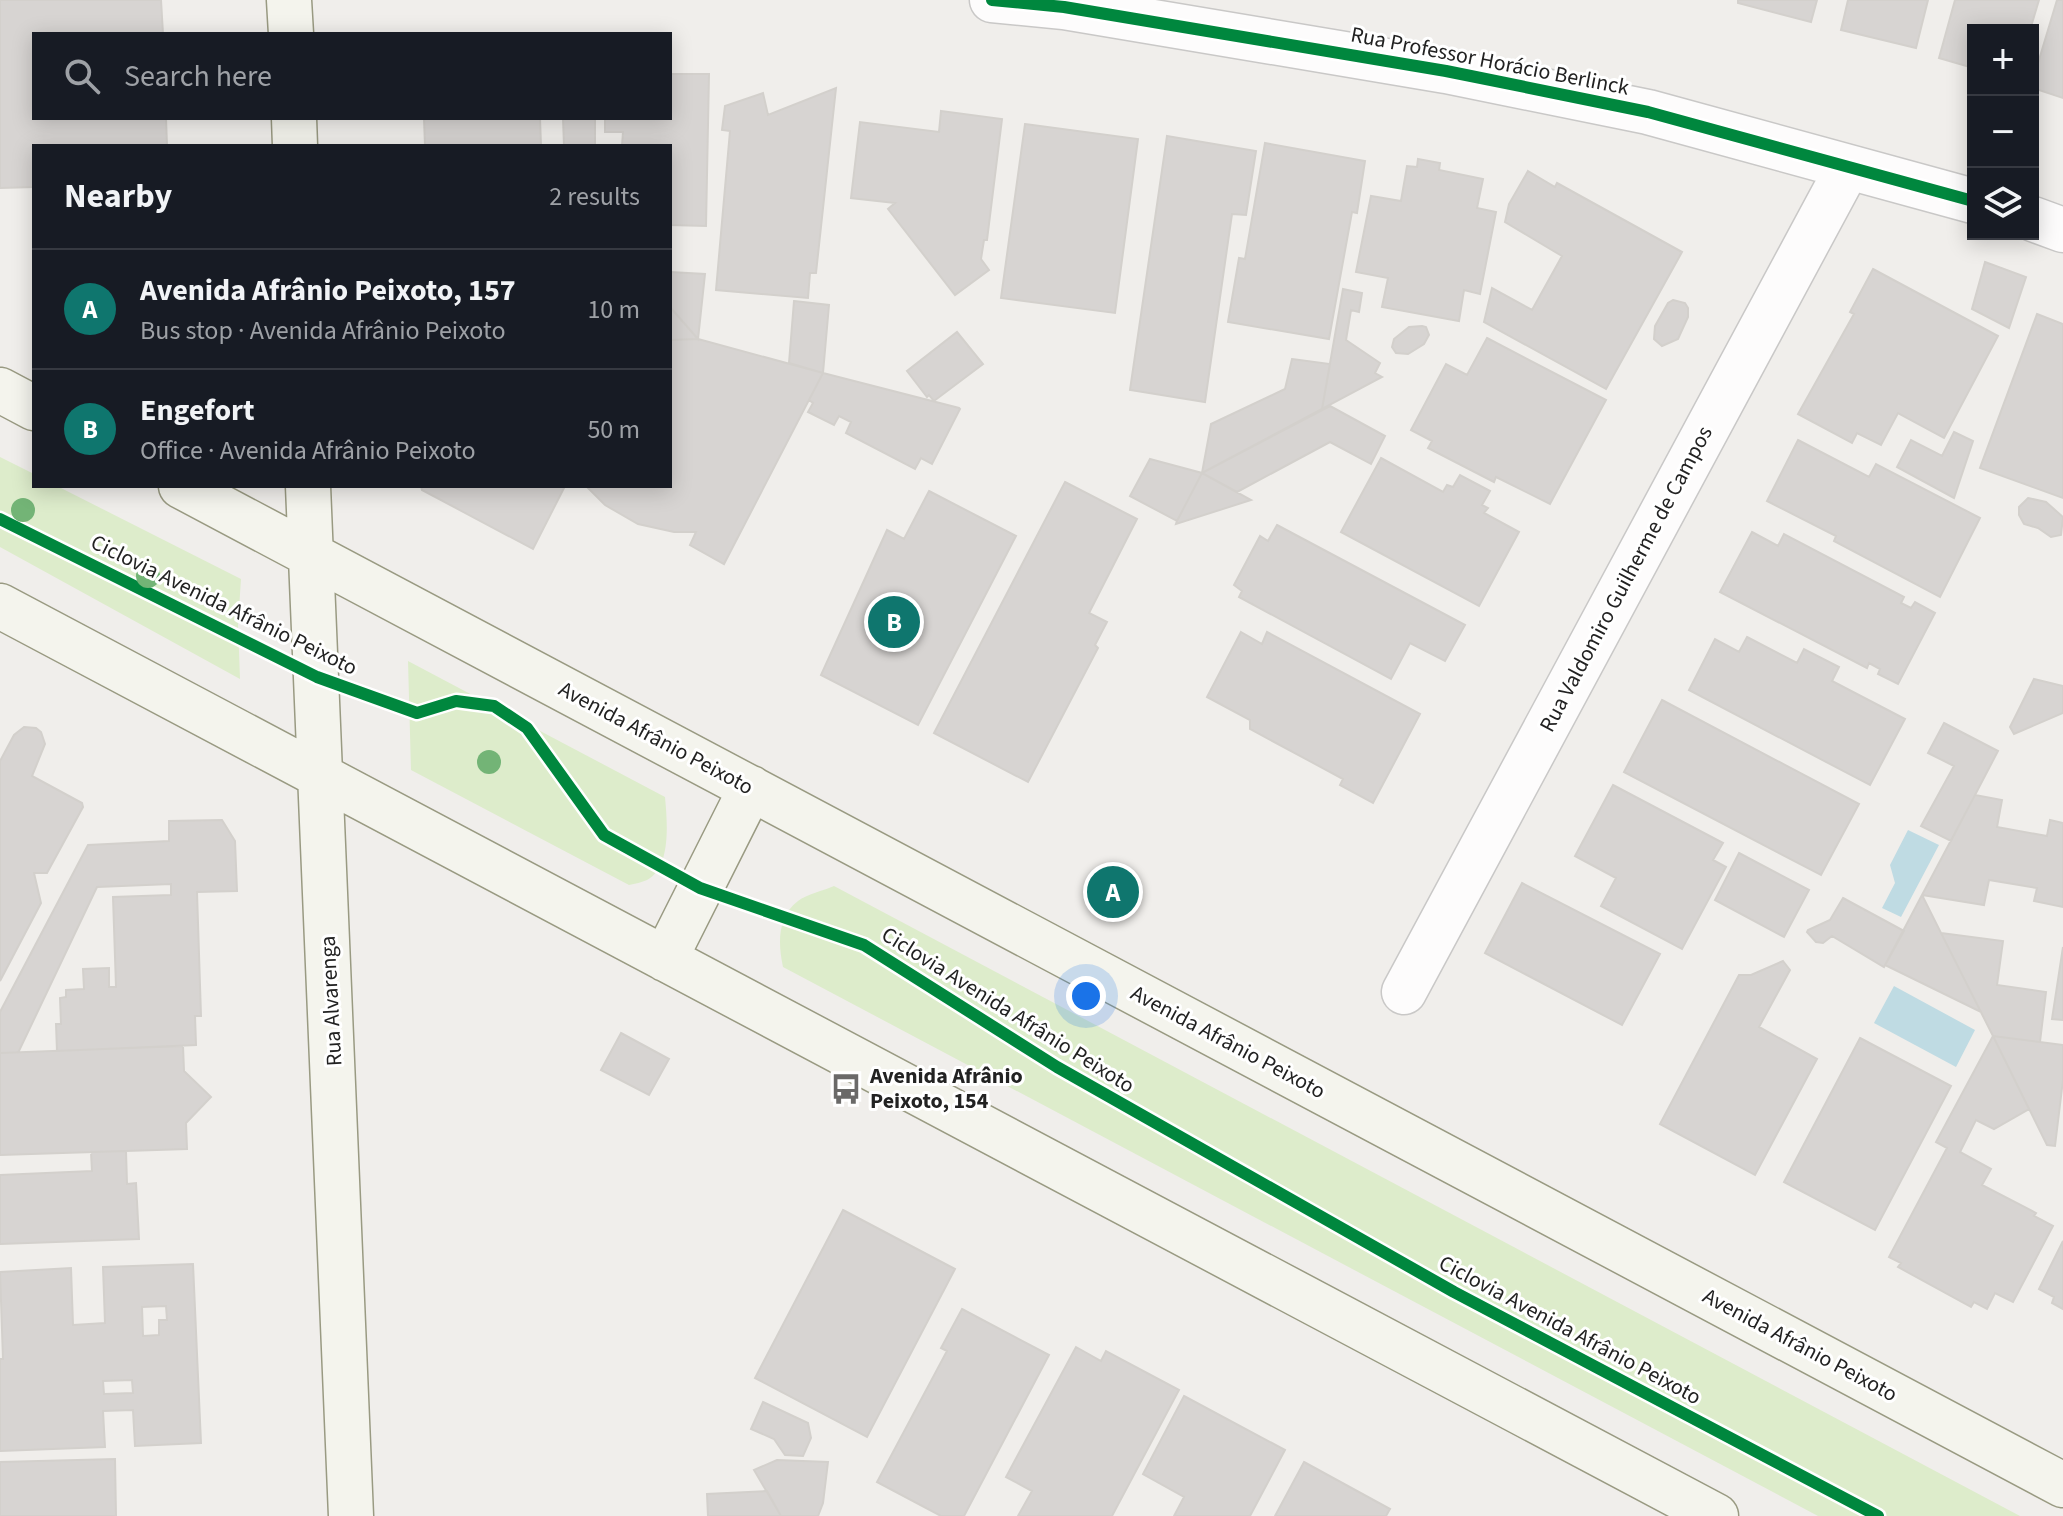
<!DOCTYPE html>
<html lang="en">
<head>
<meta charset="utf-8">
<style>
  :root { --surface:#171b24; --page:#20242c; --text:#f1f3f6; --muted:#9ea1a6; --line:#363941; --accent:#0f766e }
  body { margin:0; font-family:"Source Sans 3",sans-serif; background:var(--page); color:var(--text) }
  .controls { position:absolute; right:24px; top:24px; display:grid; overflow:hidden; border-radius:0px; box-shadow:0 4px 20px #0003 }
  .controls button { width:72px; height:72px; display:grid; place-items:center; padding:0; border:0; border-bottom:2px solid var(--line); background:var(--surface); color:var(--text); font:40px sans-serif }
  .you { position:absolute; left:1086px; top:996px; width:28px; height:28px; margin:-20px; border:6px solid #fff; border-radius:50%; background:#1a73e8; box-shadow:0 0 0 12px #1a73e833 }
  .badge { display:grid; place-items:center; width:52px; height:52px; border-radius:50%; background:var(--accent); color:#fff; font-size:26px; font-weight:700 }
  .pin { position:absolute; translate:-50% -50%; border:4px solid #fff; box-shadow:0 2px 8px #0006 }
  .list { margin:0; padding:0; list-style:none }
  h2 { display:flex; justify-content:space-between; align-items:center; height:104px; margin:0; padding:0 32px; font-size:34px }
  h2 small { font-size:26px; font-weight:400; color:var(--muted) }
  .list li { display:grid; grid-template-columns:52px 1fr auto; gap:24px; align-items:center; box-sizing:border-box; height:120px; padding:0 32px; border-top:2px solid var(--line) }
  .list b { display:block; font-size:30px; white-space:nowrap }
  .list p { margin:0; font-size:26px; white-space:nowrap; color:var(--muted) }
  .list em { font-size:26px; font-style:normal; color:var(--muted) }
  .icon { flex:none; width:44px; height:44px; fill:none; stroke:currentColor; stroke-width:2; stroke-linecap:round; stroke-linejoin:round }
  .map { position:relative; flex:none; width:2063px; height:1516px; overflow:hidden }
  .search { position:absolute; background:var(--surface); box-shadow:0 4px 20px #0003; left:32px; top:32px; width:640px; height:88px; display:flex; align-items:center; gap:20px; box-sizing:border-box; padding:0 28px; border-radius:0px; color:var(--muted); font-size:30px }
  .panel { position:absolute; background:var(--surface); box-shadow:0 4px 20px #0003; left:32px; top:144px; width:640px; height:344px; border-radius:0px }
  .map>svg:first-child { display:block }
</style>
</head>
<body>
<div class="map">
<svg width="2063" height="1516" viewBox="0 0 2063 1516">
  <rect width="100%" height="100%" fill="#f0eeeb"/>
  <!-- grass -->
  <path fill="#ddeccb" d="M0 457 34 474V486H57L241 579 238 624 240 679 0 547Z
    M408 661 665 797C667 820 672 867 647 880 642 882 635 884 629 885L411 770Z
    M834 886 2020 1516H1818L783 967C778 944 777 917 798 901 807 894 823 891 834 886Z"/>
  <!-- water -->
  <path fill="#bfdbe3" d="M1908 830 1939 845 1901 917 1882 908 1895 883 1890 865Z
    M1894 986 1975 1030 1956 1067 1874 1023Z"/>
  <!-- building -->
  <path fill="#d7d4d2" stroke="#d3d0cc" stroke-width="2" fill-rule="evenodd" d="M0 0H161L163 34H34V118H166L167 146H34V187L0 188Z
    M1738 0H1817L1811 22 1738 3Z
    M1848 0H1928L1916 48 1841 30Z
    M1955 0H2039L2030 30H1973V68L1939 58Z
    M2057 0H2063V98L2033 88V80Z
    M670 74H709L706 226 670 225V146H603H622L623 132H605V118H670Z
    M836 88 816 273H810L808 298 716 290 730 131 722 130 725 106 763 93 768 115Z
    M941 111 1002 119 987 240H984L981 259 989 270 955 295 888 209 895 203 851 198 860 122 939 132Z
    M424 118H540L541 146H425Z
    M563 118H595V146H564Z
    M1025 124 1138 139 1115 313 1001 298Z
    M1167 136 1256 151 1246 215 1232 214 1205 402 1130 390Z
    M1265 143 1365 161 1357 213 1352 212 1329 339 1228 322 1239 258 1245 259Z
    M1418 159 1440 163 1439 170 1483 179 1477 208 1496 212 1480 294 1464 290 1459 321 1382 307 1388 278 1356 272 1371 196 1401 201 1407 166 1417 167Z
    M1528 171 1555 187 1557 183 1682 252 1606 389 1484 322 1492 288 1532 310 1562 256 1505 222 1509 204Z
    M1985 262 2026 277 2009 328 1972 309Z
    M1873 269 1998 336 1944 438 1898 413 1881 445 1857 433 1852 443 1798 414 1854 314 1850 312Z
    M670 272 705 274 698 339 670 307Z
    M1343 289 1362 293 1359 312 1351 310 1346 340 1380 363 1375 373 1382 377 1322 409Z
    M1673 300 1685 303 1688 308V317L1678 339 1662 346 1654 339 1655 326 1668 303Z
    M794 301 829 305 823 373 789 363Z
    M670 307 698 339 670 340Z
    M2037 314 2063 324V498L1980 468Z
    M1422 326 1426 327 1429 335 1424 344 1408 354 1396 353 1392 347 1394 339 1409 327Z
    M957 332 983 364 934 401 929 395 927 397 907 371Z
    M1487 338 1606 400 1550 504 1496 477 1494 482 1428 448 1432 441 1411 430 1446 364 1467 375Z
    M698 339 823 373 724 564 690 545 696 532H674L638 524 605 505 586 486H670V340Z
    M1292 359 1330 364 1322 409 1202 473 1211 424 1285 389Z
    M823 373 959 408 960 409 932 464 921 458 915 469 846 433 851 422 839 416 834 425 808 412 813 403 809 400Z
    M1330 406 1385 436 1371 464 1330 442 1237 492 1202 473Z
    M1954 432 1973 441 1954 498 1897 467 1911 440 1942 456Z
    M1798 440 1869 477 1876 464 1980 518 1940 597 1834 541 1836 536 1767 501Z
    M1381 458 1443 492 1447 485 1453 487 1460 475 1490 491 1482 505 1488 508 1484 513 1519 532 1479 606 1341 532Z
    M1150 459 1202 473 1177 521 1130 496Z
    M1202 473 1251 500 1176 524 1177 521Z
    M1065 482 1137 519 1089 613 1107 622 1095 645 1098 648 1028 782 934 733Z
    M421 486H565L533 549 422 490Z
    M929 491 1016 536 918 725 821 675 887 530 904 539Z
    M2028 498 2046 502 2063 517 2061 535 2051 537 2038 528 2024 524 2019 515V507Z
    M1277 525 1465 625 1445 661 1410 643 1391 679 1239 597 1242 591 1234 585 1260 536 1268 541Z
    M1752 532 1778 546 1784 534 1904 597 1901 603 1911 608 1915 602 1935 613 1898 684 1878 674 1880 669 1869 663 1867 668 1720 592Z
    M1241 632 1262 644 1267 632 1420 714 1373 803 1340 785 1343 779 1250 729V720L1207 697Z
    M1747 637 1797 663 1804 649 1839 667 1832 681 1905 719 1870 785 1689 690 1715 639 1739 652Z
    M2034 679 2063 686V713L2014 734 2010 727Z
    M1662 700 1859 804 1821 875 1624 772Z
    M1944 723 1998 751 1951 841 1921 826 1954 766 1928 753Z
    M24 727 36 728 41 732 45 744 32 776 82 803 83 807 47 873H34L41 903 0 981V761L14 735Z
    M1613 785 1723 843 1713 860 1726 867 1682 949 1601 906 1616 878 1575 856Z
    M1975 795 2002 800 1997 827 2047 836 2050 820 2063 823V907L2034 901 2037 888 1989 880 1984 905 1922 895Z
    M222 820 235 841 237 891 197 892 201 1016H195L196 1045 57 1051 56 1024H61L60 998 66 997V990L84 989 83 969 109 968V987H116L113 897 171 895V884L97 887 18 1053H0V1012L88 845 169 841V821Z
    M1739 853 1809 890 1784 937 1715 900Z
    M1522 883 1660 954 1622 1025 1485 953Z
    M1922 895 1941 933 1981 1012 1885 965Z
    M1843 898 1904 931 1884 967 1832 936 1823 943 1816 942 1807 932 1808 930 1830 920Z
    M1941 933 2003 941 1997 985 2046 992 2040 1042 1993 1036Z
    M2063 947V1020L2052 1019Z
    M1783 961 1790 970 1759 1027 1817 1059 1755 1175 1660 1124 1739 975H1751Z
    M621 1033 669 1059 649 1095 601 1070Z
    M1993 1036 2029 1109 1994 1129 1976 1120 1960 1152 1991 1169 1982 1185 2036 1213 2034 1216 2053 1226 2013 1302 1995 1293 1987 1309 1974 1302 1971 1307 1898 1267 1901 1263 1889 1257 1947 1148 1936 1142Z
    M1993 1036 2063 1045V1080L2055 1146 2047 1145Z
    M1860 1038 1951 1086 1875 1230 1784 1182Z
    M183 1046 184 1071 211 1097 186 1123 187 1149 0 1155V1053Z
    M126 1151 127 1184 136 1183 139 1239 0 1244V1175L92 1171 91 1152Z
    M843 1210 955 1269 867 1437 755 1378Z
    M2063 1241V1309L2052 1303 2054 1297 2039 1289Z
    M193 1264 201 1443 135 1446 133 1410 103 1411 105 1447 0 1451V1359H3L0 1272 71 1268 73 1325 105 1323 103 1267ZM166 1306 167 1320H159V1335L143 1336 142 1307ZM132 1380 133 1393 104 1394 103 1381Z
    M962 1309 1049 1355 964 1516H941L877 1482 947 1351 941 1348Z
    M1076 1347 1101 1361 1106 1351 1179 1390 1112 1516H1018L1032 1491 1006 1477Z
    M1184 1396 1285 1450 1250 1516H1174L1184 1497 1143 1474Z
    M763 1402 808 1423 811 1438 803 1456 785 1455 774 1439 751 1429Z
    M115 1459 116 1516H0V1462Z
    M777 1460 828 1462 823 1503 818 1516H781L754 1470Z
    M1304 1462 1390 1509 1386 1516H1275Z
    M767 1491 781 1516H708L707 1494Z"/>
  <g fill="none" stroke-linecap="round" stroke-linejoin="round">
    <defs>
      <path id="street" d="M992 0 1064 7 1446 71 1648 112 1973 201
        M2033 219 2063 230
        M1404 992 1848 167"/>
      <path id="secondary" d="M289 0 291 34
        M294 118 295 146
        M0 390 34 408
        M181 486 2063 1485
        M308 486 351 1516
        M0 606 1716 1516
        M665 959 751 788"/>
    </defs>
    <!-- street casing -->
    <use href="#street" stroke="#c9c8c7" stroke-width="47"/>
    <!-- secondary casing -->
    <use href="#secondary" stroke="#999a82" stroke-width="47"/>
    <!-- street -->
    <use href="#street" stroke="#fdfcfc" stroke-width="44"/>
    <!-- secondary -->
    <use href="#secondary" stroke="#f4f4ed" stroke-width="44"/>
    <defs>
      <path id="cycleway" d="M992 0 1064 7 1446 71 1648 112 1973 201
        M0 519 317 677 417 713 456 701 494 706 527 728 604 835 700 888 864 945 1057 1067 1454 1292 1878 1516"/>
    </defs>
    <!-- cycleway casing -->
    <use href="#cycleway" stroke="#fff" stroke-width="17"/>
    <!-- cycleway -->
    <use href="#cycleway" stroke="#00873e" stroke-width="12"/>
  </g>
  <!-- trees -->
  <g fill="#73b476">
    <circle cx="23" cy="510" r="12"/>
    <circle cx="148" cy="576" r="12"/>
    <circle cx="489" cy="762" r="12"/>
  </g>
  <!-- icons -->
  <defs>
    <symbol id="bus-bare" viewBox="-9 -9 18 18"><path d="M-5-6H5V4H4V6H2V4H-2V6H-4V4H-5ZM-3.5-4V0h7V-4ZM-3.5 1.2v1.5H-2V1.2ZM2 1.2v1.5H3.5V1.2Z" fill="#6a6968" stroke="#fff" stroke-width="2.5" paint-order="stroke"/></symbol>
  </defs>
  <g fill-rule="evenodd">
    <use href="#bus-bare" x="824" y="1067" width="44" height="44"/>
  </g>
  <g text-anchor="middle" dominant-baseline="central" stroke-width="6" stroke-linejoin="round" paint-order="stroke">
    <!-- street labels -->
    <g font-size="22" fill="#222" stroke="#fff">
      <text transform="translate(1490 61) rotate(11)">Rua Professor Horácio Berlinck</text>
      <text transform="translate(1626 579) rotate(-62)">Rua Valdomiro Guilherme de Campos</text>
      <text transform="translate(224 605) rotate(26)">Ciclovia Avenida Afrânio Peixoto</text>
      <text transform="translate(656 738) rotate(28)">Avenida Afrânio Peixoto</text>
      <text transform="translate(331 1001) rotate(-93)">Rua Alvarenga</text>
      <text transform="translate(1008 1010) rotate(32)">Ciclovia Avenida Afrânio Peixoto</text>
      <text transform="translate(1228 1042) rotate(28)">Avenida Afrânio Peixoto</text>
      <text transform="translate(1570 1330) rotate(28)">Ciclovia Avenida Afrânio Peixoto</text>
      <text transform="translate(1800 1345) rotate(28)">Avenida Afrânio Peixoto</text>
    </g>
    <!-- poi labels -->
    <g font-size="22" font-weight="bold" fill="#222" stroke="#fff" text-anchor="start">
      <text x="870" y="1076">Avenida Afrânio<tspan x="870" dy="25">Peixoto, 154</tspan></text>
    </g>
  </g>
</svg>
<div class="controls">
<button>+</button>
<button>−</button>
<button><svg class="icon" aria-label="layers" viewBox="0 0 24 24"><path d="M12 4l9 5-9 5-9-5zM3 14l9 5 9-5"/></svg></button>
</div>
<div class="you"></div>
<div class="pin badge" style="left:1113px;top:892px">A</div>
<div class="pin badge" style="left:894px;top:622px">B</div>
<div class="search"><svg class="icon" aria-label="search" viewBox="0 0 24 24"><circle cx="10" cy="10" r="6"/><path d="M15 15l6 6"/></svg>Search here</div>
<section class="panel">
<h2>Nearby<small>2 results</small></h2>
<ul class="list">
<li><span class="badge">A</span><div><b>Avenida Afrânio Peixoto, 157</b><p>Bus stop · Avenida Afrânio Peixoto</p></div><em>10 m</em></li>
<li><span class="badge">B</span><div><b>Engefort</b><p>Office · Avenida Afrânio Peixoto</p></div><em>50 m</em></li>
</ul>
</section>
</div>
</body>
</html>
